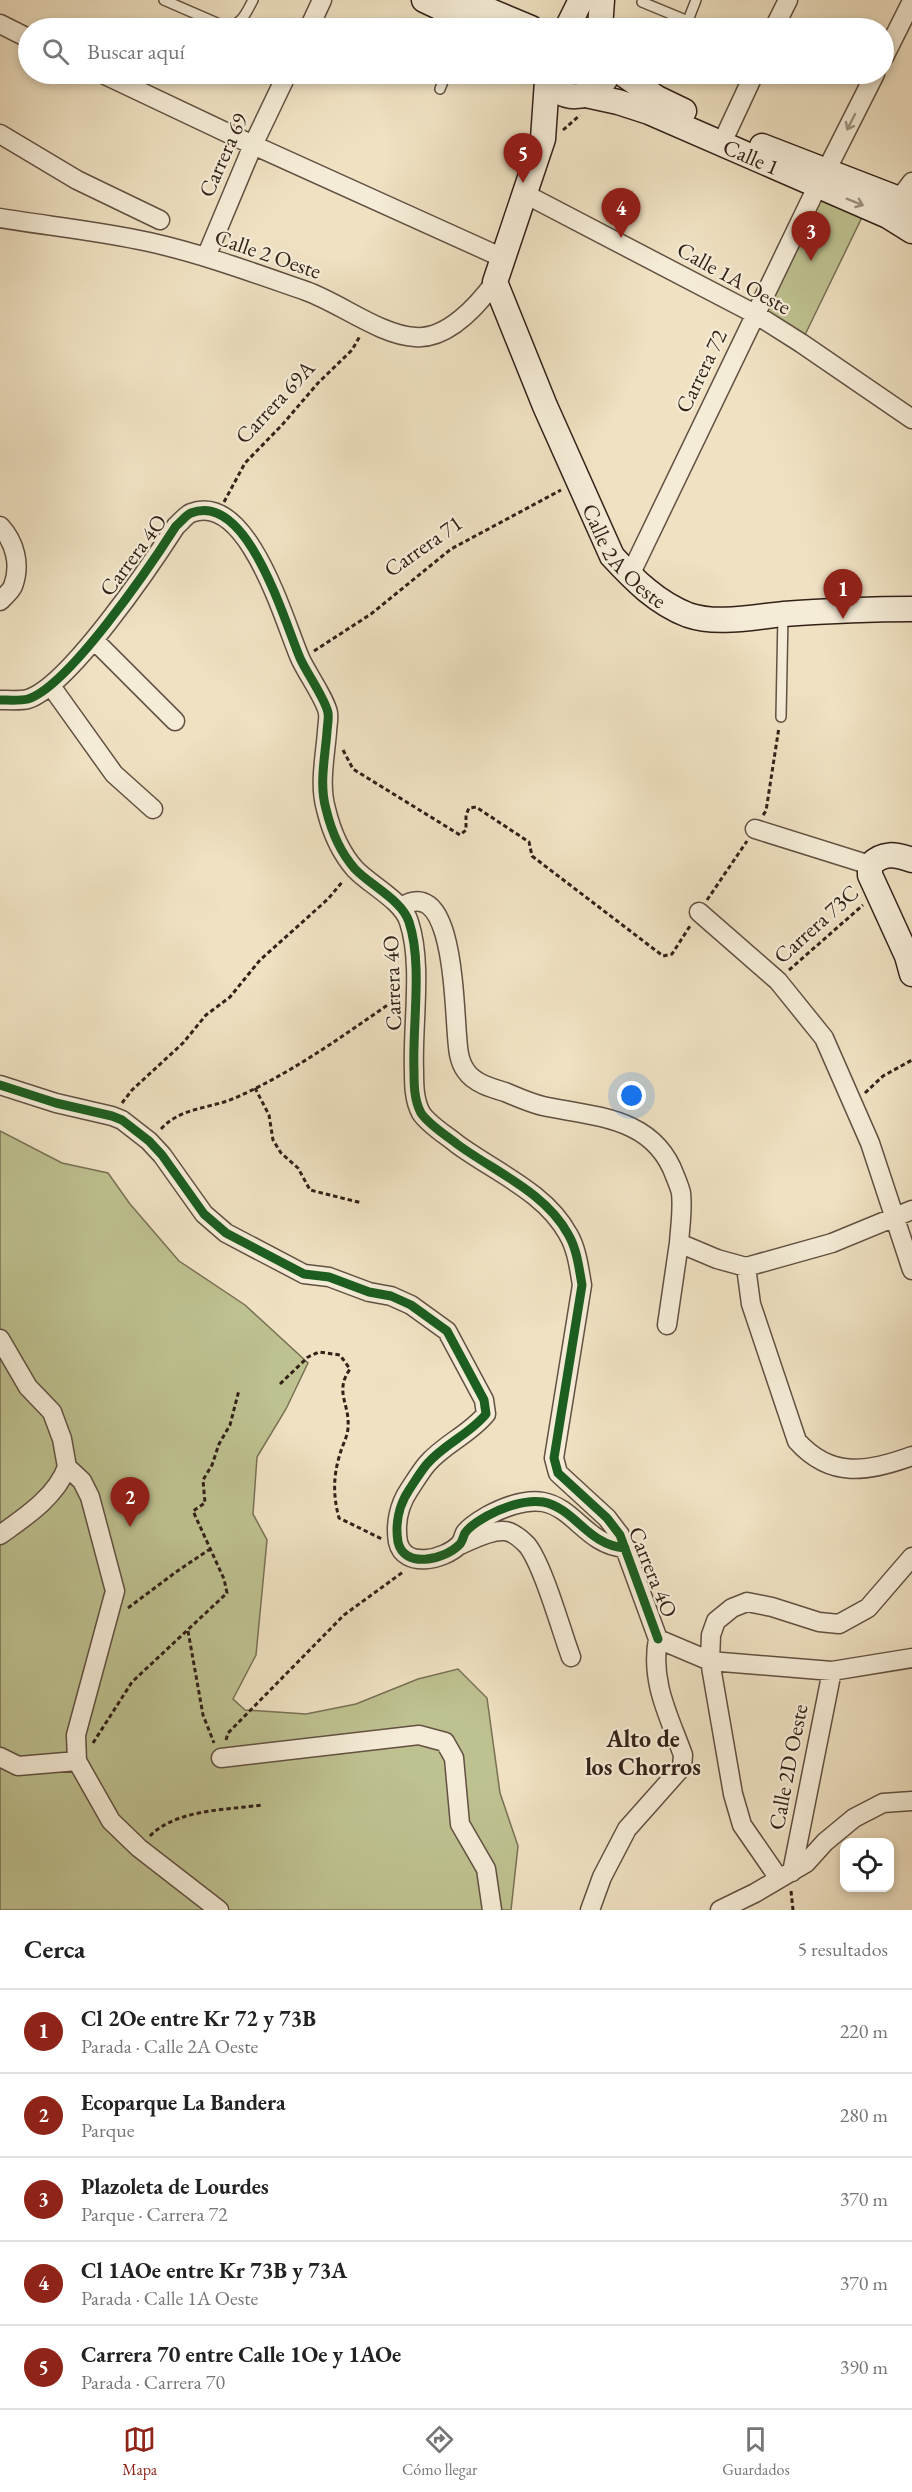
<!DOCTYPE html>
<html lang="es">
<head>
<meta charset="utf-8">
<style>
  :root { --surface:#fff; --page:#f6f6f6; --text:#222; --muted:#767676; --line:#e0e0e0; --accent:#8f2418 }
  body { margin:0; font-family:"EB Garamond",serif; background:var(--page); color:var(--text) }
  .controls { position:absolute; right:18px; bottom:18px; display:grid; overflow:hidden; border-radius:12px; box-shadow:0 3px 9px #0003 }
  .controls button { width:54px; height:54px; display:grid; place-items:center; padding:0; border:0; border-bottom:2px solid var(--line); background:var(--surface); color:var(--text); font:30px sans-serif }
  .you { position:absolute; left:632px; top:1096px; width:21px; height:21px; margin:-15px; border:4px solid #fff; border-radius:50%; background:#1a73e8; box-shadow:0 0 0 9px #1a73e833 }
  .badge { display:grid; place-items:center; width:39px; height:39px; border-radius:50%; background:var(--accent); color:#fff; font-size:20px; font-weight:700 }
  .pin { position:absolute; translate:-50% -50px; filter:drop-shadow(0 2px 3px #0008) }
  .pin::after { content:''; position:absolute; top:32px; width:21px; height:18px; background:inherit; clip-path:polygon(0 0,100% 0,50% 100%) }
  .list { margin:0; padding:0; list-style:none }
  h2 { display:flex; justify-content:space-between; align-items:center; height:78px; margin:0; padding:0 24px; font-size:26px }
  h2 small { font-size:20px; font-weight:400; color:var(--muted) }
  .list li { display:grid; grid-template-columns:39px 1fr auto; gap:18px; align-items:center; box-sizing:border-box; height:84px; padding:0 24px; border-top:2px solid var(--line) }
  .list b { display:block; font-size:22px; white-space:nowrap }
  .list p { margin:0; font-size:20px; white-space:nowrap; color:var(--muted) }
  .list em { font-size:20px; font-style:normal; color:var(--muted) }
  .icon { flex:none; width:33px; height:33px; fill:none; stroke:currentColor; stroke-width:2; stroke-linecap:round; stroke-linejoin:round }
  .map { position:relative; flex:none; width:912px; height:1910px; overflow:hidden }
  .search { position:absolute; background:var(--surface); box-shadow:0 3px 9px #0003; left:18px; right:18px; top:18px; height:66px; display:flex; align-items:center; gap:15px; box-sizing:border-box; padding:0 21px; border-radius:33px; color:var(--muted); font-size:22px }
  .sheet { height:498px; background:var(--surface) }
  nav { display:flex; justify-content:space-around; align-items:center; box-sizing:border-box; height:84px; border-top:2px solid var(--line); background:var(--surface); font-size:16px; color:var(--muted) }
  nav a { display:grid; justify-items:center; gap:3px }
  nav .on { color:var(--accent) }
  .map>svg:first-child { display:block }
</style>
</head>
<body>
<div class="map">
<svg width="912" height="1910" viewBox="0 0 912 1910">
  <rect width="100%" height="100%" fill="#efe1c2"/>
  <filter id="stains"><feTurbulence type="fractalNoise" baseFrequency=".00333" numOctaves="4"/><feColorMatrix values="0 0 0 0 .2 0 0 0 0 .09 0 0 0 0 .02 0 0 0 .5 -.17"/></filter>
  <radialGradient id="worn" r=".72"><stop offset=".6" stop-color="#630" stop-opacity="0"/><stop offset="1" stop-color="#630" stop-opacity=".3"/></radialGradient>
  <!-- green -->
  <path fill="#bec190" stroke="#787154" stroke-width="1.5" d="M817 187 867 207 801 343 755 314Z
    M0 1131 62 1163 108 1173 130 1204 179 1261 245 1305 308 1363 286 1409 257 1457 253 1514 267 1540 256 1655 233 1699 245 1710 306 1714 356 1704 418 1679 458 1669 487 1698 500 1793 518 1846 511 1910H0Z"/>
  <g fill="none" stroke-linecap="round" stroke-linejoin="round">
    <defs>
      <path id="lane" d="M164 0 226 27C242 25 246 13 253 0
        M642 2 688 21
        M685 28 696 0
        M440 89 446 74
        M781 717 783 614"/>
      <path id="street" d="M0 24 28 38
        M309 28 322 0
        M774 28 788 0
        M884 57 912 1
        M103 74 253 145 503 258
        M727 132 754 74
        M0 134 77 180 160 220
        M826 171 875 74
        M525 194 755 314 801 343 912 419
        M899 199 912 182
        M0 218C49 226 100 231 149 242 203 254 254 273 306 291 340 303 380 335 415 337 447 340 478 305 495 282
        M206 257 253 145 287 74
        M0 526C15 542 21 565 13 586 11 591 4 597 0 601
        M630 575 817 187
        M94 640 175 721
        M51 686 114 774 153 809
        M0 700C8 700 20 701 28 699 69 686 151 565 176 526 181 522 186 515 191 513 248 491 284 621 300 658 306 672 326 700 328 713 329 719 327 727 327 732 325 757 319 785 326 809 331 830 340 852 355 869 370 885 403 901 409 922 423 964 412 1026 414 1071 414 1084 414 1100 421 1113 429 1125 446 1135 457 1144 495 1172 545 1192 568 1234 577 1249 579 1268 582 1285L554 1458 558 1473 607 1518 620 1535 658 1639
        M755 829 870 865
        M401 907C459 870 453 1026 459 1054 460 1059 463 1067 466 1071 474 1083 491 1088 505 1092 517 1097 530 1103 543 1106 596 1117 654 1117 675 1176 677 1181 680 1188 681 1193 683 1209 680 1227 679 1243L717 1259 746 1267 832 1243 912 1210
        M699 912 778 981 824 1038 870 1143 912 1270
        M0 1085 56 1103 112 1116 122 1120 149 1141 162 1155 204 1214 226 1233 304 1274 329 1277 369 1292 391 1296 411 1305 447 1331 484 1400 486 1414C470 1434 444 1444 427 1464 421 1471 415 1481 409 1490 399 1505 395 1524 398 1542 404 1569 444 1560 459 1545 462 1543 463 1537 465 1533 469 1527 480 1520 487 1516 502 1508 525 1499 543 1502 575 1508 587 1545 625 1548
        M746 1267 751 1304 797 1441C831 1479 868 1472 912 1456
        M667 1325 679 1243
        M0 1339 28 1387 52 1412 62 1439 67 1467 82 1481 90 1497 115 1591 76 1735 77 1761 111 1821 139 1848 219 1910
        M0 1535C25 1517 56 1497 67 1467
        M460 1545C472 1540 489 1530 504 1531 512 1531 521 1539 527 1545 543 1565 561 1630 571 1657
        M658 1639 710 1661 832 1671 912 1658
        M0 1757 18 1766 77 1761
        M221 1758 419 1735 445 1742 454 1758 460 1824 486 1869 492 1910
        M792 1872 832 1671
        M778 1877 742 1825 733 1794 710 1661 711 1635 716 1621 732 1608 747 1602 772 1607 819 1622 839 1624 868 1608 912 1557
        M590 1910 602 1877 627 1829 682 1767 683 1755C669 1716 650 1682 658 1639
        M720 1910 755 1893 806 1863 825 1842 854 1818 883 1803 912 1801"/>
      <g id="secondary">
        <path d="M424 0 483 28"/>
        <path d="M464 0 531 28"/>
        <path d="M567 28 581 0"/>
        <path d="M600 28 602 0"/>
        <path d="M544 74C556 104 595 103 608 74"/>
        <path d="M623 74 657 98 684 111"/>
        <path id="s1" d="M547 81 543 139 495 282 545 406 612 556C634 580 657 603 688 615 717 625 753 617 784 614 827 611 869 609 912 609"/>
        <path id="s2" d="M586 95 618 102 649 112 888 216 912 231"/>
        <path d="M762 146 899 199 912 207"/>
        <path d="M912 860C895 854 883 852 870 865V875L907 956 912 974"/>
      </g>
    </defs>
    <!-- lane casing -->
    <use href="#lane" stroke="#625142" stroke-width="12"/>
    <!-- street casing -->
    <use href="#street" stroke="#625142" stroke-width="21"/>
    <!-- secondary casing -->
    <use href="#secondary" stroke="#332118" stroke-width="27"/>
    <!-- path -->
    <path stroke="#332118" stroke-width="3" stroke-dasharray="4.5 3" stroke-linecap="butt" d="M563 130 580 115
      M224 502 245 463 282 425 318 383 352 350 360 336
      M314 651 371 614 451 549 561 490
      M343 750 353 769 460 835 466 830V815L469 808 476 807 529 842 532 856 663 956 672 954 690 926
      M763 815 766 811 779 727
      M707 900 747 841
      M789 970 863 905
      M255 1088 269 1115 273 1140 281 1153 298 1168 310 1190 362 1203
      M865 1093 883 1076 912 1060
      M122 1103 132 1090 183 1043 206 1015 230 997 260 960 328 899 343 881
      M161 1129C181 1107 209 1109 235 1098 294 1072 347 1033 399 997
      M280 1384 308 1357 319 1352 340 1355 350 1369C334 1392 350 1404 348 1427 348 1436 342 1446 340 1454 333 1476 333 1496 339 1518L382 1539
      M128 1608 176 1572 210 1549
      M188 1631 203 1715 214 1743
      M226 1740 228 1733 344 1615 403 1572
      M93 1743 132 1682 227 1593 224 1579 193 1511 205 1503 203 1480 212 1465 219 1444 230 1425 239 1390
      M150 1836C176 1809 227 1810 262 1805
      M791 1891 793 1910"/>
    <!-- lane -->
    <use href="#lane" stroke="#f5ecd7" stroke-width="9"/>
    <!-- street -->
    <use href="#street" stroke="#f5ecd7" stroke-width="18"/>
    <!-- secondary -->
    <use href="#secondary" stroke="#f5ecd7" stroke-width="24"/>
    <defs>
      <path id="cycleway" d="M0 700C8 700 20 701 28 699 69 686 151 565 176 526 181 522 186 515 191 513 248 491 284 621 300 658 306 672 326 700 328 713 329 719 327 727 327 732 325 757 319 785 326 809 331 830 340 852 355 869 370 885 403 901 409 922 423 964 412 1026 414 1071 414 1084 414 1100 421 1113 429 1125 446 1135 457 1144 495 1172 545 1192 568 1234 577 1249 579 1268 582 1285L554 1458 558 1473 607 1518 620 1535 658 1639
        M0 1085 56 1103 112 1116 122 1120 149 1141 162 1155 204 1214 226 1233 304 1274 329 1277 369 1292 391 1296 411 1305 447 1331 484 1400 486 1414C470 1434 444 1444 427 1464 421 1471 415 1481 409 1490 399 1505 395 1524 398 1542 404 1569 444 1560 459 1545 462 1543 463 1537 465 1533 469 1527 480 1520 487 1516 502 1508 525 1499 543 1502 575 1508 587 1545 625 1548"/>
    </defs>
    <!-- cycleway casing -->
    <use href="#cycleway" stroke="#f5ecd7" stroke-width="13"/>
    <!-- cycleway -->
    <use href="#cycleway" stroke="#1b5e20" stroke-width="9"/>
  </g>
  <!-- one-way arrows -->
  <defs><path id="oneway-shaft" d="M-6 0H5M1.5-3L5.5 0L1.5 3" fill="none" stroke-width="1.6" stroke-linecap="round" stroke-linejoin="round" transform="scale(1.5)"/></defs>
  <g stroke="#9e9181">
    <use href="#oneway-shaft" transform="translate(851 122) rotate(117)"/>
    <use href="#oneway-shaft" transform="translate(855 202) rotate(22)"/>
  </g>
  <g text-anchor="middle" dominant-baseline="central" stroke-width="4.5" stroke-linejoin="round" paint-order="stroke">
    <!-- street labels -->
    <g font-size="22" fill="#332118" stroke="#f5ecd7">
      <text transform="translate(223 155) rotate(-66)">Carrera 69</text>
      <text stroke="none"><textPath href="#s2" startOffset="177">Calle 1</textPath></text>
      <text transform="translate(268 254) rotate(19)">Calle 2 Oeste</text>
      <text transform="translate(734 278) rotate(29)">Calle 1A Oeste</text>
      <text transform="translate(701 371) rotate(-64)">Carrera 72</text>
      <text transform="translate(275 402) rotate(-47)">Carrera 69A</text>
      <text transform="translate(423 546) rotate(-35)">Carrera 71</text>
      <text stroke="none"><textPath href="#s1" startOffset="514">Calle 2A Oeste</textPath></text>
      <text transform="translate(133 555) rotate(-53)">Carrera 4O</text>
      <text transform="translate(816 924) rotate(-42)">Carrera 73C</text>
      <text transform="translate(392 983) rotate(-92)">Carrera 4O</text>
      <text transform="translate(653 1572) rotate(68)">Carrera 4O</text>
      <text transform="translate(788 1767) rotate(-79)">Calle 2D Oeste</text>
    </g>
    <!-- neighbourhood labels -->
    <g font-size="24" font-weight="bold" fill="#332118" stroke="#f5ecd7">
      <text x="643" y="1738">Alto de<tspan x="643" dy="28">los Chorros</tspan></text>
    </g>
  </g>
  <rect width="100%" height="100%" filter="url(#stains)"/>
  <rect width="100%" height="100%" fill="url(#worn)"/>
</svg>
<div class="controls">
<button><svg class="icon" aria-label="locate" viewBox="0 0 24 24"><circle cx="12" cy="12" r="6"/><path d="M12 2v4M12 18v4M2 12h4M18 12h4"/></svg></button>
</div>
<div class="you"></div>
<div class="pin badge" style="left:843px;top:619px">1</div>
<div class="pin badge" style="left:130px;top:1527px">2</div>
<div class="pin badge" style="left:811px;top:261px">3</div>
<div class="pin badge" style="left:621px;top:238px">4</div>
<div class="pin badge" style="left:523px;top:183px">5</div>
<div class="search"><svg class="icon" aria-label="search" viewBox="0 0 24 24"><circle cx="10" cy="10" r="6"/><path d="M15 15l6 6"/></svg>Buscar aquí</div>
</div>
<section class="sheet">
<h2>Cerca<small>5 resultados</small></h2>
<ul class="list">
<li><span class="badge">1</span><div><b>Cl 2Oe entre Kr 72 y 73B</b><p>Parada · Calle 2A Oeste</p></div><em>220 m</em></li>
<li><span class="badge">2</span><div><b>Ecoparque La Bandera</b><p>Parque</p></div><em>280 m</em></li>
<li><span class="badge">3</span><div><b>Plazoleta de Lourdes</b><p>Parque · Carrera 72</p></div><em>370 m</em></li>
<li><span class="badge">4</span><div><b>Cl 1AOe entre Kr 73B y 73A</b><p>Parada · Calle 1A Oeste</p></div><em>370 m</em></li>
<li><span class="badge">5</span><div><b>Carrera 70 entre Calle 1Oe y 1AOe</b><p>Parada · Carrera 70</p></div><em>390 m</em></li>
</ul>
</section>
<nav>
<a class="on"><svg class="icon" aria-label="map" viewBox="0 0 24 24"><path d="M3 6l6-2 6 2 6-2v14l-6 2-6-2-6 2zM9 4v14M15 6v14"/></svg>Mapa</a>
<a><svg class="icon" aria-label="directions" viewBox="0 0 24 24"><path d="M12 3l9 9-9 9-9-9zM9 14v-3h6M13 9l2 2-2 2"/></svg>Cómo llegar</a>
<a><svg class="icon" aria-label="saved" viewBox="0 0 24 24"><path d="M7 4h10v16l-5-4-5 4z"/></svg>Guardados</a>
</nav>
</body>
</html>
